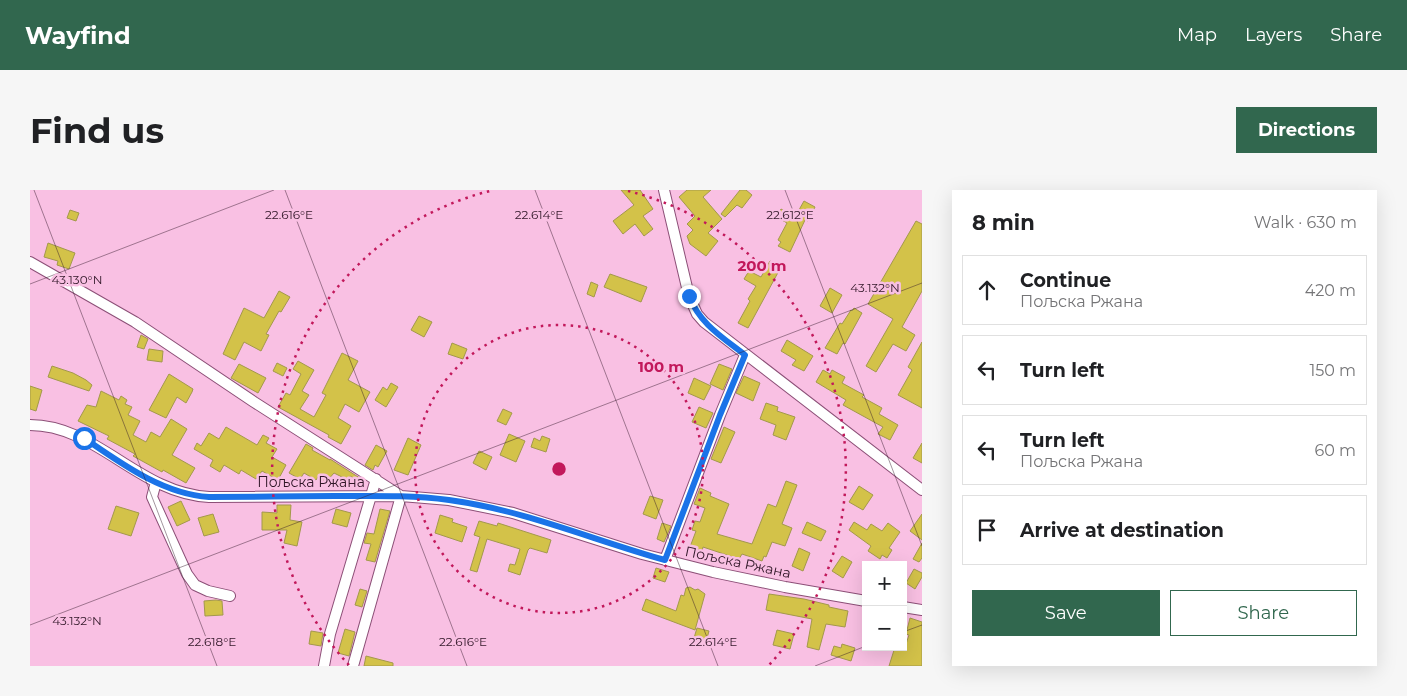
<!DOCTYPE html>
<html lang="en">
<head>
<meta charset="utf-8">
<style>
  :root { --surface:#fff; --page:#f6f6f6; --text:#202124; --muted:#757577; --line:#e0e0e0; --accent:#31674e }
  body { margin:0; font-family:Montserrat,sans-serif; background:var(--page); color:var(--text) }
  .controls { position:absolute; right:15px; bottom:15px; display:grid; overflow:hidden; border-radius:0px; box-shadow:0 5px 20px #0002 }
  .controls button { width:45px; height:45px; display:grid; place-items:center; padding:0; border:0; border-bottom:1px solid var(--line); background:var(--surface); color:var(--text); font:25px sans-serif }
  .stop { position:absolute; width:15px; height:15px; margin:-11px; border:4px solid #1a73e8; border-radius:50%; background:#fff }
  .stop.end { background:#1a73e8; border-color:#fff; box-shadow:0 1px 5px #0008 }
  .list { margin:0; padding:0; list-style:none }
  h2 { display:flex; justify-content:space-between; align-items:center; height:65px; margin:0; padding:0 20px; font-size:21px }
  h2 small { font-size:16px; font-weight:400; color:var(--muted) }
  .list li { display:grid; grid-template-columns:32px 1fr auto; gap:15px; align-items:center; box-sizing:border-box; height:70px; margin:0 10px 10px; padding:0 10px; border:1px solid var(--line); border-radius:0px }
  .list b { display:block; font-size:19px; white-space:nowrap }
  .list p { margin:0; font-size:16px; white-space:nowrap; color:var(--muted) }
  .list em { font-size:16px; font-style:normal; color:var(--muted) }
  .actions { display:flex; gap:10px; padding:15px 20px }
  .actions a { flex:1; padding:11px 0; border:1px solid var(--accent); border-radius:0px; text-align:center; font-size:18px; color:var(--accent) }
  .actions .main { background:var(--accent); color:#fff }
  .icon { flex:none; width:28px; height:28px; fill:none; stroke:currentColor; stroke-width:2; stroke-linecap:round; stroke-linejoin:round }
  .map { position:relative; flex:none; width:892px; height:476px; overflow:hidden; border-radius:0px }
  header { display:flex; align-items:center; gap:30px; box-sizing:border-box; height:70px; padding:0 25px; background:var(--accent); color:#fff }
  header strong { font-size:24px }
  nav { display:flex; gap:28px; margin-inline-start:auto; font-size:18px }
  .intro { display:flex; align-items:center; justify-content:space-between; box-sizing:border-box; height:120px; padding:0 30px }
  h1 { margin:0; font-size:35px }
  .button { padding:12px 22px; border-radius:0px; background:var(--accent); color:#fff; font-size:18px; font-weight:700 }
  main { display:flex; gap:30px; padding:0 30px }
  aside { flex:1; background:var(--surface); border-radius:0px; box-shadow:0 5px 20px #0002 }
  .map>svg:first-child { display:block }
</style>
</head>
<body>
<header>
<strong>Wayfind</strong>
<nav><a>Map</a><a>Layers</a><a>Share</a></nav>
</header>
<div class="intro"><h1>Find us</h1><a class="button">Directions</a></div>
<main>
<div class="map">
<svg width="892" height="476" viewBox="0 0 892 476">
  <rect width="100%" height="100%" fill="#f9c0e3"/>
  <!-- building -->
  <path fill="#d3c249" stroke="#a3984c" d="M591 0H610L623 19 613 26 623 39 614 46 605 34 593 44 583 31 604 15Z
    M657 0H681L673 7 692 29 678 43 688 51 676 66 660 54 657 46 663 40 657 34 665 26 649 7Z
    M710 0H716L722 5 712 18 707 15 695 27 691 24Z
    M774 11 785 17 778 31 775 30 760 62 748 56 751 52 748 50 757 33 747 27 751 19 765 27Z
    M40 20 49 23 46 31 37 28Z
    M886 31 892 34V101L872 137 885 145 876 161 863 154 846 182 836 176 863 129 838 114Z
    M18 53 45 63 39 79 27 75 28 71 14 67Z
    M740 71 751 77 718 138 708 133 720 111 718 109 726 96 714 89 719 81 731 87Z
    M580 84 617 97 611 112 574 97Z
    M561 92 568 95 564 107 557 104Z
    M800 98 812 105 802 123 790 116Z
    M249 101 260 107 251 122 249 121 236 144 239 145 231 161 214 152 205 170 193 164 214 118 234 128Z
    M824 118 832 123 815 154 813 153 807 164 795 158 810 133 812 134 821 120 822 121Z
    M389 126 402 132 394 147 381 140Z
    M111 145 118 149 114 159 107 157Z
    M757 150 783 166 774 181 762 175 766 170 751 161Z
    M892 152V218L868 205 882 180 878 177Z
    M422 153 437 159 433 169 418 164Z
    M119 159 133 161 132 172 117 170Z
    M312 163 328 171 318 190 340 202 329 222 315 214 308 228 321 236 311 254 298 247 299 245 248 217 256 203 260 205 271 184 263 179 268 171 284 180 272 201 279 205 270 219 284 227 296 205 292 203Z
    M247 173 257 178 253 186 243 181Z
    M209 174 236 188 228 203 201 188Z
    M689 174 702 179 693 200 680 194Z
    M22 176 43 183 56 190 62 195 59 201 18 187Z
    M793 180 800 184 802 180 815 187 812 193 834 205 832 207 852 218 849 224 868 235 860 250 848 244 853 237 813 215 816 210 786 192Z
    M139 184 163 199 162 202 156 213 147 207 136 228 119 220Z
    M714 186 730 193 723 211 706 203Z
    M664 188 681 196 674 210 658 203Z
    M361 193 368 197 356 217 345 210 353 197 357 200Z
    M0 196 12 200 6 221 0 219Z
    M71 201 89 210 91 206 97 210 95 214 102 217 98 225 110 231 103 245 116 252 121 242 130 247 141 229 157 239 142 265 165 278 156 293 133 280 132 282 103 266 105 264 77 249 79 246 48 231 57 215 66 217Z
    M736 213 748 217 747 221 765 227 756 250 743 245 746 235 730 229Z
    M669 217 683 223 676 238 662 232Z
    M473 219 482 223 476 235 467 231Z
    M196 237 227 255 233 245 239 248 236 253 247 259 242 267 256 275 248 290 232 281 226 289 211 280 209 284 194 275 190 282 180 276 183 270 164 259 167 253 171 256 179 243 189 249Z
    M694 237 705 242 691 273 681 269Z
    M479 244 495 251 486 272 470 265Z
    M512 246 520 249 516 262 501 257 504 248 510 251Z
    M378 248 391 255 378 285 364 280Z
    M892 253V273L883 268Z
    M276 254 283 258 282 260 300 270V269L336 292 334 294 320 286 318 290 304 283 296 292 288 287 286 290 274 283 270 289 259 283Z
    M346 255 357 261 348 277 345 275 343 280 335 275Z
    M449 261 462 267 456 280 443 273Z
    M756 291 767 295 752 334 762 338 755 356 742 352 736 367 734 366 732 371 712 364 709 369 673 357 672 361 660 357 666 341 662 340 665 331 670 332 675 318 664 314 670 298 681 303 680 306 699 314 687 344 722 354 738 314 746 317Z
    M829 296 843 305 833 320 819 312Z
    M620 306 633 310 626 329 613 324Z
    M151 311 160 330 147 336 138 317Z
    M247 315H261L260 330 272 332 267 356 254 353 257 340H232V322L247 323Z
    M86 316 109 323 101 346 78 339Z
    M306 319 321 323 317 337 302 333Z
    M350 319 360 321 345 372 336 370 341 354 334 353 337 343 344 344Z
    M183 324 189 342 174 346 168 328Z
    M892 324V350L880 341Z
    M410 325 423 329 422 332 437 337 432 352 405 343Z
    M449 331 467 336 468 333 521 350 517 363 500 358 498 360 490 385 478 381 480 374 485 375 490 359 457 349 447 382 440 380 450 347 444 345Z
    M777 332 796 341 791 351 772 343Z
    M824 332 837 340 841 334 852 341 858 333 870 342 859 358 862 360 857 368 852 365 850 369 838 361 841 356 819 340Z
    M632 333 641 336 634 352 627 349Z
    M892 353V368L889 372 883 369Z
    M769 358 780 363 773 381 762 376Z
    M812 366 822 372 813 388 802 381Z
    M626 378 639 382 635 392 623 388Z
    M884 379 892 383V387L885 399 876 393Z
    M660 397 665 400 668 399 675 404 665 440 612 420 616 409 646 421 651 405 654 406 656 398Z
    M330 399 337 401 332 417 325 415Z
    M739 404 774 409 799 415V417L818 421 815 437 796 434 789 460 777 457 782 429 736 420Z
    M186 410 192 411 193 425 175 426 174 411Z
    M880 428 892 432V476H859L865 457H875L879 445 876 444Z
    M667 438 679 441 676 452 664 448Z
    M315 439 325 442 319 466 308 463Z
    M747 440 764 444 760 459 743 455Z
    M281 441 293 443 291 456 279 454Z
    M812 454 825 458 821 471 801 465 804 456 811 458Z
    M336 466 363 473V476H334Z"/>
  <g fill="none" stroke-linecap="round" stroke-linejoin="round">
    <defs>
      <path id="minor" d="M634 0 659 106 667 124 674 132 892 300
        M0 72 105 132 224 212 371 306 323 476
        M0 235C67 235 108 303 179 307L371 306 419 310 483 323 612 364 683 382 755 397 836 411
        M126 292 122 307 157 384 165 395 178 401 200 406
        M635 370 690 225 715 165
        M873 417 892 420
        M294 476 300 444 346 289"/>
    </defs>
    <!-- minor casing -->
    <use href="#minor" stroke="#8c4f77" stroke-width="12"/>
    <!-- minor -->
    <use href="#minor" stroke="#fff" stroke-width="10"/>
  </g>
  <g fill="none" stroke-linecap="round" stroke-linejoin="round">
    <!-- route -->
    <path stroke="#1a73e8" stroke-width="6" d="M54 248C92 274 133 304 179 307 221 307 263 306 305 306 343 306 381 305 419 310 494 320 563 350 635 370L690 225 715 165C692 147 670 134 659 106"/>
  </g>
  <!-- ticks -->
  <path fill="none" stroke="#301627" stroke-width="1" stroke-opacity="0.45" d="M4 0 187 476M255 0 437 476M505 0 688 476M755 0 892 356M0 94 244 0M0 435 892 93M873 442 892 435M785 476 836 456"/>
  <!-- distance rings -->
  <g fill="none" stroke="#c2185b" stroke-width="2.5" stroke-dasharray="2.5 5">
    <circle cx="529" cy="279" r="144"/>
    <path d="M319 475A287 287 0 0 1 460 1M598 1A287 287 0 0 1 739 475"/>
  </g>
  <g text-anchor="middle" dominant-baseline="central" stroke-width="5" stroke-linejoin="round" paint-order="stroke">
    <!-- street labels -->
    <g font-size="14" fill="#301627" stroke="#f9c0e3">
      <text x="281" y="292">Пољска Ржана</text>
      <text transform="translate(708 372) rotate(12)">Пољска Ржана</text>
    </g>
  </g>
  <g font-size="12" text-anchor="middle" fill="#301627" stroke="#f9c0e3" stroke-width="5" stroke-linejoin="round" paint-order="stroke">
    <text x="259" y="29">22.616°E</text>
    <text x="509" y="29">22.614°E</text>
    <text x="760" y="29">22.612°E</text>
    <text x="47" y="94">43.130°N</text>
    <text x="845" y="102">43.132°N</text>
    <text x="47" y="435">43.132°N</text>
    <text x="182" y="456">22.618°E</text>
    <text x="433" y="456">22.616°E</text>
    <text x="683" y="456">22.614°E</text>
  </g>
  <circle cx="529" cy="279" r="8" fill="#c2185b" stroke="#f9c0e3" stroke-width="2.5"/>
  <g font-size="15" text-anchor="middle" font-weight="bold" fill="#c2185b" stroke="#f9c0e3" stroke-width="5" stroke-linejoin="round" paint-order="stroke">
    <text x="732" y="81">200 m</text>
    <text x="631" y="182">100 m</text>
  </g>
</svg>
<div class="controls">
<button>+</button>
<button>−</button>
</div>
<div class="stop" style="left:54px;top:248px"></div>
<div class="stop end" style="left:659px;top:106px"></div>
</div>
<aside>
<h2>8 min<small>Walk · 630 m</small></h2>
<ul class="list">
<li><svg class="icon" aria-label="ahead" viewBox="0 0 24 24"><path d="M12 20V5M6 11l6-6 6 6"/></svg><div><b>Continue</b><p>Пољска Ржана</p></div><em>420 m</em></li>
<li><svg class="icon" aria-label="left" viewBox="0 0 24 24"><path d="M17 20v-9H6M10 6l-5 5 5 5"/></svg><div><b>Turn left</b></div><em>150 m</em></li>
<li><svg class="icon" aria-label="left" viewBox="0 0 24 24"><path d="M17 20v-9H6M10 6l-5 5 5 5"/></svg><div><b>Turn left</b><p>Пољска Ржана</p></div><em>60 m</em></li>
<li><svg class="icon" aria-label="arrive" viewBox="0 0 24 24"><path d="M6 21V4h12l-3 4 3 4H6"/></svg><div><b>Arrive at destination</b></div></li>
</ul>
<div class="actions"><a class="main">Save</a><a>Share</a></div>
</aside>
</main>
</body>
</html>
